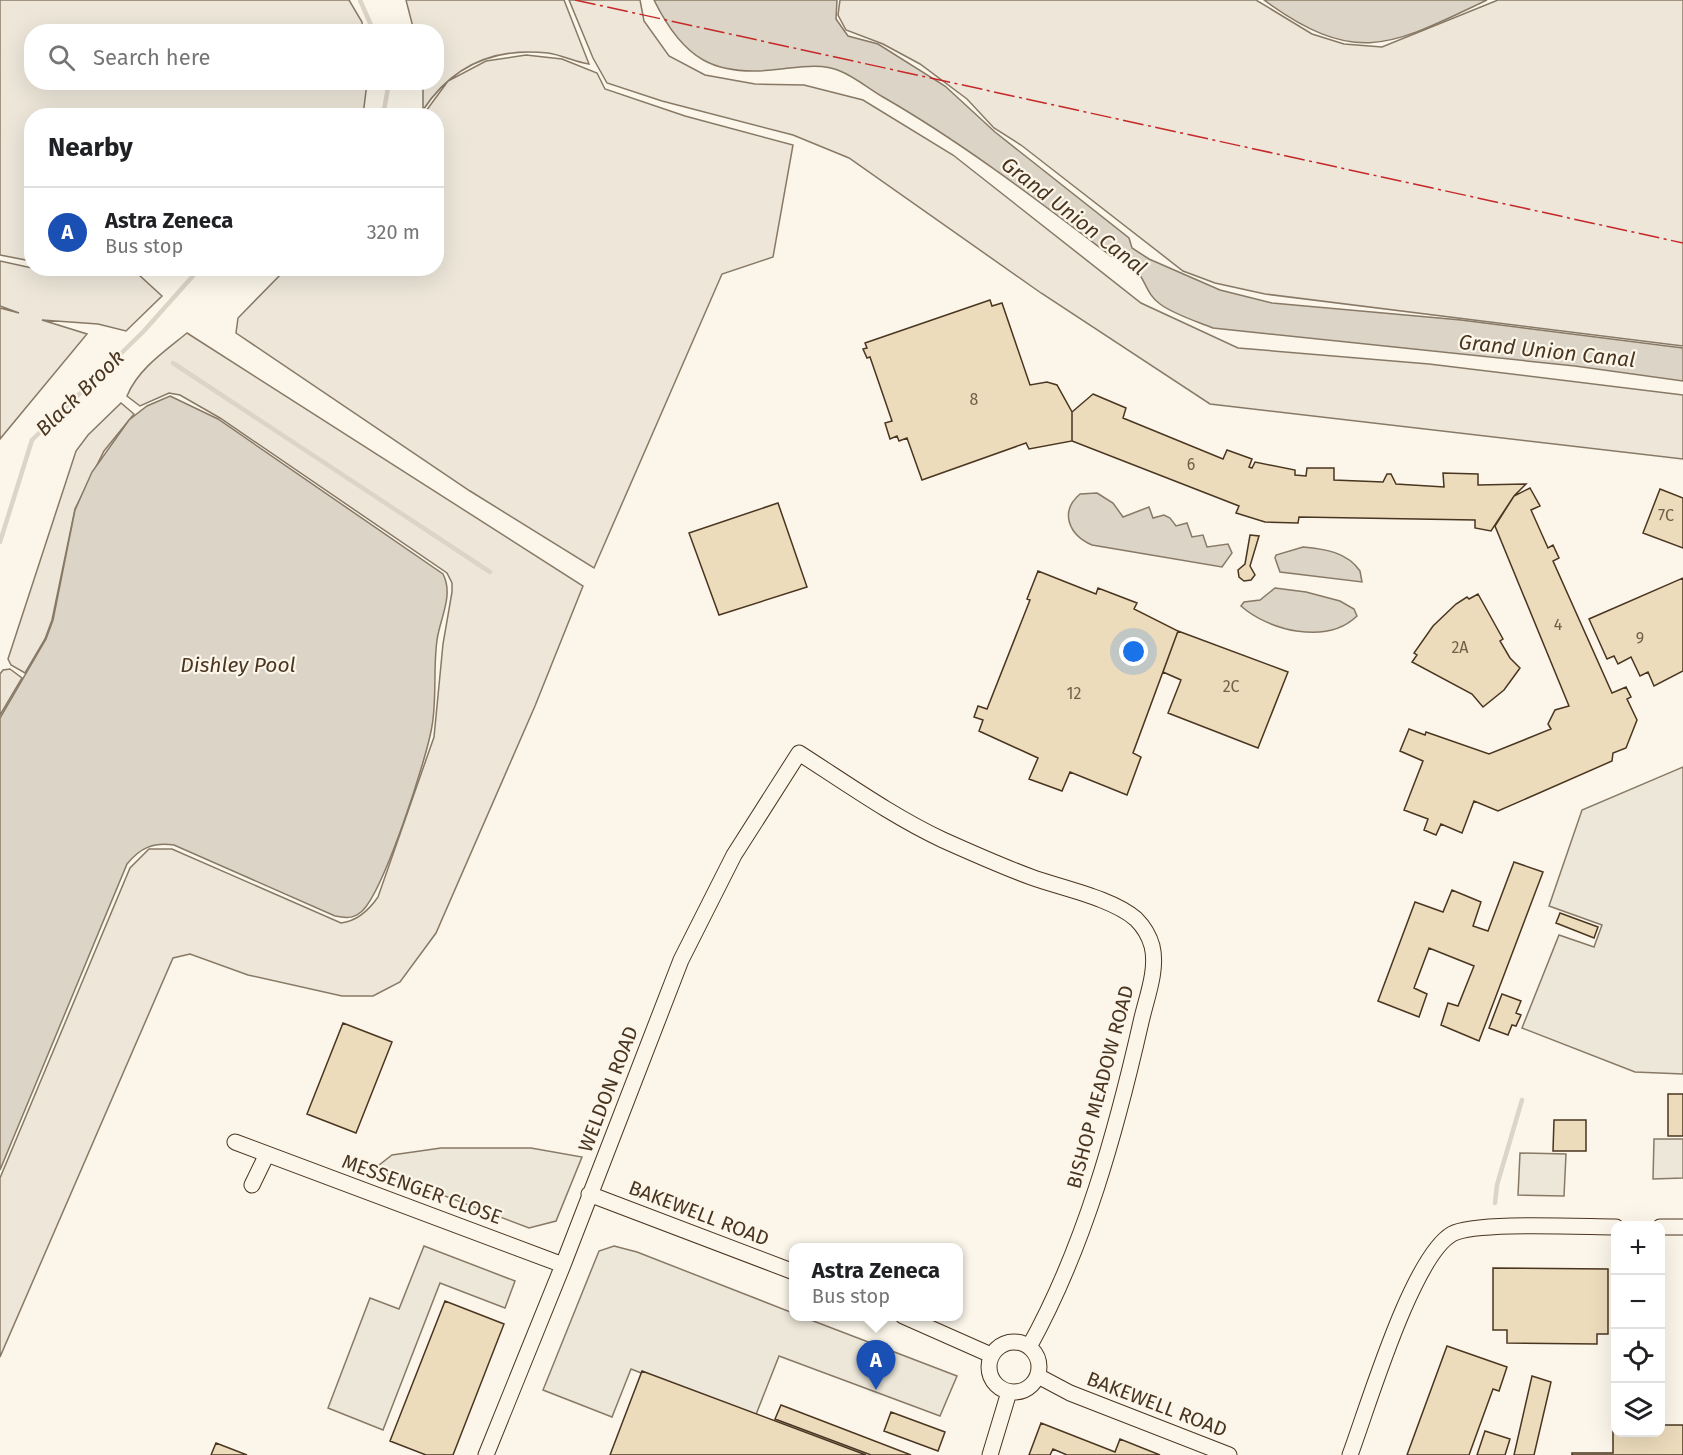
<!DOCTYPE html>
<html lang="en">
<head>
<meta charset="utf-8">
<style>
  :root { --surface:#fff; --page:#f6f6f6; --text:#202124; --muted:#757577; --line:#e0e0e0; --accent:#d93025 }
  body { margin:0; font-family:"Fira Sans",sans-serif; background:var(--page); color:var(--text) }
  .controls { position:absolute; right:18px; bottom:18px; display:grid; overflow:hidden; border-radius:12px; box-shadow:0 6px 24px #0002 }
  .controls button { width:54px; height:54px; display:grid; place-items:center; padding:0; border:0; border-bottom:2px solid var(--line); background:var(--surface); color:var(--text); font:30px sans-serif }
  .you { position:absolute; left:1134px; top:652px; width:21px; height:21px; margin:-15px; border:4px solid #fff; border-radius:50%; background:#1a73e8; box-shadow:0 0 0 9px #1a73e833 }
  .badge { display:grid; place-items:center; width:39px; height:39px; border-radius:50%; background:var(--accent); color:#fff; font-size:20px; font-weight:700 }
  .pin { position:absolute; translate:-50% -50px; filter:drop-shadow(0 2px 3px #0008) }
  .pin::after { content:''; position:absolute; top:32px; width:21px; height:18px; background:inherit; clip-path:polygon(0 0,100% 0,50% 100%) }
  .popup { position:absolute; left:789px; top:1243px; width:174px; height:78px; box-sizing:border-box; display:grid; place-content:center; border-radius:12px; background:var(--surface); filter:drop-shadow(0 2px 4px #0005); font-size:20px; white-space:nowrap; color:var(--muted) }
  .popup b { font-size:22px; color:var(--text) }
  .popup::after { content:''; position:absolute; left:50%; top:100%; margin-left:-12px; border:12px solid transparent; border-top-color:var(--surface) }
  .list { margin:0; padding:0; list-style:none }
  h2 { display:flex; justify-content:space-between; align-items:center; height:78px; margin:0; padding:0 24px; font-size:26px }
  h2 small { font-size:20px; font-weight:400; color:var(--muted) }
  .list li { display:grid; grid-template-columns:39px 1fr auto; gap:18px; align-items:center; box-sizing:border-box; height:90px; padding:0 24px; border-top:2px solid var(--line) }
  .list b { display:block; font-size:22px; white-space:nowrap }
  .list p { margin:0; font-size:20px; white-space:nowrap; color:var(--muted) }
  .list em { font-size:20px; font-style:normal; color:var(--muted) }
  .icon { flex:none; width:33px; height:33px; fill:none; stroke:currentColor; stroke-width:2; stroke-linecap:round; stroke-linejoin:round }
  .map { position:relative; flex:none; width:1683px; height:1455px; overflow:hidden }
  .search { position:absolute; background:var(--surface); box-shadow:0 6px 24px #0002; left:24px; top:24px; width:420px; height:66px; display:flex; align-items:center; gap:15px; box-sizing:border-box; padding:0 21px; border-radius:24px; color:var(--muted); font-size:22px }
  .panel { position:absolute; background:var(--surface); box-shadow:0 6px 24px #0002; left:24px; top:108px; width:420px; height:168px; border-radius:24px }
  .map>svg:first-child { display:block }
</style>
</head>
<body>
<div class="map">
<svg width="1683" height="1455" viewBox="0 0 1683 1455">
  <rect width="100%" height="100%" fill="#fbf6e9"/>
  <!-- green -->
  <path fill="#ede6d9" stroke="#887966" stroke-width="1.5" d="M0 0H349L362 22 363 31 32 32V82L367 83 363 115 32 116 31 261 0 255Z
    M406 0H564L589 64C575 62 562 55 548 53 494 47 452 66 423 110V83L436 82V32L414 31Z
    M569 0H640L644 21 669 56 705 75 755 84 804 85 863 100 953 155 1141 303 1238 348 1429 364 1683 395V459L1210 404 1041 293 849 158 793 135 662 101 607 83 593 58Z
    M840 0H1256L1312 34 1344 44 1382 47 1498 0H1683V346L1265 294 1215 283 1183 271 1021 145 994 128 967 99 920 64 883 44 846 30 838 15Z
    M526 55 562 59 597 73 605 89 685 116 793 145 773 257 722 274 594 568 470 491 236 333 238 318 286 269 436 268V116L423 115 448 81 486 61Z
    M0 261 32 268 139 275 162 296 126 331 98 324 42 320 87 334 0 439V308L19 313 0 306Z
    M187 333 583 586 535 706 436 933 400 982 373 996H342L248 975 190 954 173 958 0 1357V1178L130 868 149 849H172L341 923C358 921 369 910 378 897L434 737 443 644 452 592V583L447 573 220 418 180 395 169 393 140 406 127 396C138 369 165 351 187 333Z
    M121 403 134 414 104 451 75 509 52 620 45 639 25 673 11 665 8 659 76 451 88 435Z
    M10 669 22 678 0 715V674L3 670Z"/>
  <!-- parking -->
  <path fill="#ede7d9" stroke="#887966" stroke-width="1.5" d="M1683 767V1074L1635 1072 1522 1028 1559 935 1594 947 1602 925 1549 906 1582 810Z
    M1654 1139H1683V1178L1653 1179Z
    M441 1148H531L582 1157 556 1221 529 1228 374 1169 392 1155Z
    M1520 1153 1566 1154 1564 1196 1518 1195Z
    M424 1246 515 1281 505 1308 440 1283 383 1430 328 1408 370 1298 399 1309Z
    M614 1246 637 1252 793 1313 794 1316 803 1317 957 1376 940 1416 779 1356 755 1417 631 1369 612 1417 543 1390 599 1251Z"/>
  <!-- water -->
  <path fill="#dcd4c6" stroke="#887966" stroke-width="1.5" d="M654 0H837L836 19 848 36 878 44 945 86 995 132 1129 238 1132 248 1149 259 1220 290 1272 303 1461 320 1683 348V381L1575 366 1213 328C1196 321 1175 315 1160 304 1140 290 1148 265 1111 256 1037 200 963 143 883 97 869 89 855 77 840 71 823 63 799 67 781 69 714 78 683 59 654 0Z
    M1264 0H1487C1392 45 1357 68 1264 0Z
    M170 396 218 419 443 574C454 595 440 618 437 640 433 668 437 698 432 726 427 758 383 894 361 912 353 919 345 918 335 916L174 845C153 842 140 848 127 864L0 1170V718L46 639 53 620 75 510 92 472 129 420 147 406Z
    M1097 493 1113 503 1123 517 1149 507 1153 518 1164 515 1170 518 1176 526 1187 523 1192 537 1203 535 1207 547 1228 544 1232 553 1222 567 1092 545C1069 535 1059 512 1080 494Z
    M1303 547C1325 549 1347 552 1360 571L1362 582 1280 572 1275 558 1276 555Z
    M1275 588 1306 592 1340 601 1354 609 1357 616C1327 645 1269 631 1241 606L1244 602 1260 600Z"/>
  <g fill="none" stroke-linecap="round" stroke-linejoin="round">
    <!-- stream -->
    <path stroke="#dcd4c6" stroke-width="4.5" d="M360 0 374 32
      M383 116 389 82
      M173 363 490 572
      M0 542 32 440 143 332 200 268
      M1495 1203 1497 1185 1522 1100"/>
  </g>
  <!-- building -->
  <path fill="#ecdcbc" stroke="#4a3520" stroke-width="1.5" d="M990 300 992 306 1002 303 1030 385 1047 382 1057 385 1072 412V441L1029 449 1026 443 922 480 907 438 899 441 897 436 890 439 885 423 892 421 870 357 867 358 863 349 867 348 865 343Z
    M1093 394 1126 408 1123 418 1223 459 1227 450 1252 459 1249 467 1252 468 1255 462 1295 470V475L1306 476 1307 468H1334V480L1383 482 1387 474H1391L1396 484 1444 487 1443 473 1478 474V485L1526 484 1514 496 1491 531 1475 528V520L1299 517 1298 523 1265 522 1236 513 1239 506 1072 441V412Z
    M1530 488 1540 506 1531 510 1548 548 1553 545 1559 558 1553 561 1612 693 1626 687 1631 697 1627 699 1637 720 1626 748 1613 753 1612 761 1498 811 1474 801 1462 833 1441 824 1436 835 1424 830 1428 819 1404 810 1423 761 1400 751 1409 729 1425 735 1426 732 1489 754 1551 729 1548 724 1555 710 1569 706 1495 526 1514 496Z
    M1660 489 1683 498V548L1643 533Z
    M778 503 807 587 719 615 689 533Z
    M1250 535 1259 536 1250 566 1255 575 1251 580 1244 581 1239 577 1238 570 1245 564Z
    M1038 571 1096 594 1098 588 1137 603 1134 609 1178 631 1133 753 1141 757 1127 795 1070 772 1062 791 1029 779 1038 758 979 731 983 720 974 717 978 706 987 709 1030 600 1027 599Z
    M1683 578V671L1654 686 1648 672 1640 676 1631 657 1618 664 1614 656 1607 659 1589 619Z
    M1478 594 1503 639 1500 641 1510 658 1520 668 1504 690 1483 707 1472 694 1412 662 1417 655 1414 653 1433 626 1456 604 1467 597 1469 599Z
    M1178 631 1288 672 1258 748 1168 713 1181 680 1163 672Z
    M1514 862 1543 872 1479 1041 1441 1025 1448 1003 1458 1006 1474 966 1429 948 1414 988 1427 994 1419 1017 1378 1001 1415 902 1443 912 1452 890 1481 902 1473 926 1488 931Z
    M1560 913 1598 927 1594 938 1556 923Z
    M1502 994 1521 1001 1516 1013 1521 1015 1516 1026 1512 1025 1508 1035 1489 1028Z
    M343 1023 392 1042 356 1133 307 1114Z
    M1668 1094H1683V1136H1668Z
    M1554 1120H1586V1151H1553Z
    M1493 1268 1608 1269V1334H1597V1344L1507 1343V1330H1493Z
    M445 1301 504 1324 453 1455H426L390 1441Z
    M1447 1346 1507 1367 1499 1391 1493 1389 1469 1455H1407Z
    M642 1371 866 1455H610Z
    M1532 1376 1551 1382 1534 1455H1514Z
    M781 1405 911 1455H871L775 1419Z
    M891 1412 945 1432 938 1451 884 1431Z
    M1041 1423 1115 1452 1120 1439 1160 1455H1067L1053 1449 1050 1455H1029Z
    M1660 1425H1683V1455H1572V1453H1613V1426H1616V1432H1660Z
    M1485 1431 1510 1439 1505 1455H1477Z
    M216 1443 247 1455H211Z"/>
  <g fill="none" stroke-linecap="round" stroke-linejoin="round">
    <defs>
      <path id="street" d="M235 1142 563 1265
        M252 1185 267 1154
        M589 1194 794 1272
        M1660 1227H1683
        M903 1316 991 1355
        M989 1367a25 25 0 1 1 50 0a25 25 0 1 1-50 0Z
        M1038 1376 1070 1393 1229 1455
        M486 1455 563 1265 681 960 734 855 799 753C846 783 892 816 943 840 972 853 1001 866 1031 877 1061 888 1112 898 1136 919 1143 926 1149 935 1152 946 1158 970 1146 999 1141 1022 1116 1132 1084 1248 1029 1347
        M990 1455 1009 1392
        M1350 1455C1368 1407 1412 1257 1452 1234 1474 1221 1585 1227 1616 1227"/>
    </defs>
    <!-- street casing -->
    <use href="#street" stroke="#4a3520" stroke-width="17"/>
    <!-- street -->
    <use href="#street" stroke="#fbf6e9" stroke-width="15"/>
    <!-- power -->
    <path stroke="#c62828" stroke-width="1.5" stroke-dasharray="21 4.5 3 4.5" stroke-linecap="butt" d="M575 0 1683 243"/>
  </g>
  <g text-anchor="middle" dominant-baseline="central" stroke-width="4.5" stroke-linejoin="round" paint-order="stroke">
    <!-- number labels -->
    <g font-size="16" fill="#725f47">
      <text x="974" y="399">8</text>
      <text x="1191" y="464">6</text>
      <text x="1666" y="515">7C</text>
      <text x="1558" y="624">4</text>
      <text x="1640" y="638">9</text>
      <text x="1460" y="647">2A</text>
      <text x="1231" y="686">2C</text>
      <text x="1074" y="693">12</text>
    </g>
    <!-- street labels -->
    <g font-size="20" fill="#4a3520" stroke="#fbf6e9">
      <text transform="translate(1100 1087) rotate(-75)">BISHOP MEADOW ROAD</text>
      <text transform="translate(608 1089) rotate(-69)">WELDON ROAD</text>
      <text transform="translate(422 1189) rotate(20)">MESSENGER CLOSE</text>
      <text transform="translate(699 1213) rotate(21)">BAKEWELL ROAD</text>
      <text transform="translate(1157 1404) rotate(21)">BAKEWELL ROAD</text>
    </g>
    <!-- water labels -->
    <g font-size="21" font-style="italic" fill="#4a3520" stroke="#fbf6e9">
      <text transform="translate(1074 216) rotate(38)">Grand Union Canal</text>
      <text transform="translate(1547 351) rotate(6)">Grand Union Canal</text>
      <text transform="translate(80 393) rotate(-44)">Black Brook</text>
      <text x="238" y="665">Dishley Pool</text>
    </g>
  </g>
</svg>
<div class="controls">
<button>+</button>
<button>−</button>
<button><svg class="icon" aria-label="locate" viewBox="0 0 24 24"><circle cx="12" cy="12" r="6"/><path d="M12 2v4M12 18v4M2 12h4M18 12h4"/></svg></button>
<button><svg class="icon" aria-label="layers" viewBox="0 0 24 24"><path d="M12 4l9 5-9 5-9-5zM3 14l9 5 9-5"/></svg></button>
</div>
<div class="you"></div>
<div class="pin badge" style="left:876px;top:1390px;background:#1a4fb4">A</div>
<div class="popup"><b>Astra Zeneca</b>Bus stop</div>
<div class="search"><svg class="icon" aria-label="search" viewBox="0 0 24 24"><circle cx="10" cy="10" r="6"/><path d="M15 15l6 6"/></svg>Search here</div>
<section class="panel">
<h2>Nearby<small></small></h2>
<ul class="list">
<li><span class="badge" style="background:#1a4fb4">A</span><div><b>Astra Zeneca</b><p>Bus stop</p></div><em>320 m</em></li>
</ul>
</section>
</div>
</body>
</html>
